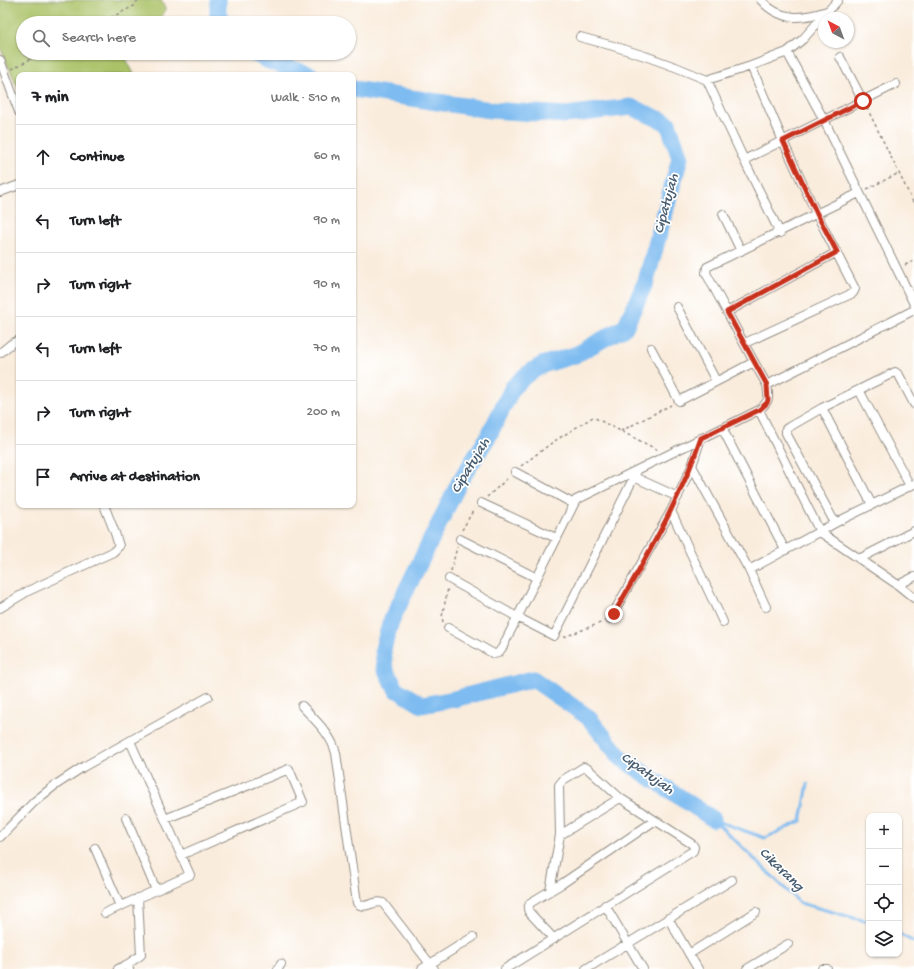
<!DOCTYPE html>
<html lang="en">
<head>
<meta charset="utf-8">
<style>
  :root { --surface:#fff; --page:#f6f6f6; --text:#202124; --muted:#757577; --line:#e0e0e0 }
  body { margin:0; font-family:"Gochi Hand",sans-serif; background:var(--page); color:var(--text) }
  .controls { position:absolute; right:12px; bottom:12px; display:grid; overflow:hidden; border-radius:8px; box-shadow:0 1px 3px #0004 }
  .controls button { width:36px; height:36px; display:grid; place-items:center; padding:0; border:0; border-bottom:1px solid var(--line); background:var(--surface); color:var(--text); font:20px sans-serif }
  .compass { position:absolute; left:818px; top:12px; width:36px; height:36px; border-radius:50%; background:var(--surface); box-shadow:0 1px 3px #0004; rotate:319deg }
  .stop { position:absolute; width:12px; height:12px; margin:-9px; border:3px solid #c8321e; border-radius:50%; background:#fff }
  .stop.end { background:#c8321e; border-color:#fff; box-shadow:0 1px 4px #0008 }
  .list { margin:0; padding:0; list-style:none }
  h2 { display:flex; justify-content:space-between; align-items:center; height:52px; margin:0; padding:0 16px; font-size:17px }
  h2 small { font-size:13px; font-weight:400; color:var(--muted) }
  .list li { display:grid; grid-template-columns:26px 1fr auto; gap:12px; align-items:center; box-sizing:border-box; height:64px; padding:0 16px; border-top:1px solid var(--line) }
  .list b { display:block; font-size:15px; white-space:nowrap }
  .list em { font-size:13px; font-style:normal; color:var(--muted) }
  .icon { flex:none; width:22px; height:22px; fill:none; stroke:currentColor; stroke-width:2; stroke-linecap:round; stroke-linejoin:round }
  .map { position:relative; flex:none; width:914px; height:969px; overflow:hidden }
  .search { position:absolute; background:var(--surface); box-shadow:0 1px 3px #0004; left:16px; top:16px; width:340px; height:44px; display:flex; align-items:center; gap:10px; box-sizing:border-box; padding:0 14px; border-radius:22px; color:var(--muted); font-size:15px }
  .panel { position:absolute; background:var(--surface); box-shadow:0 1px 3px #0004; left:16px; top:72px; width:340px; height:436px; border-radius:8px }
  .map>svg:first-child { display:block }
</style>
</head>
<body>
<div class="map">
<svg width="914" height="969" viewBox="0 0 914 969">
  <rect width="100%" height="100%" fill="#fff"/>
  <filter id="ink" filterUnits="userSpaceOnUse"><feTurbulence type="fractalNoise" baseFrequency=".025" numOctaves="2"/><feDisplacementMap in="SourceGraphic" scale="8" xChannelSelector="R" yChannelSelector="G"/><feConvolveMatrix kernelMatrix="1 2 1 2 8 2 1 2 1" color-interpolation-filters="sRGB"/></filter>
  <filter id="wash" filterUnits="userSpaceOnUse"><feTurbulence type="fractalNoise" baseFrequency=".012" numOctaves="4" result="noise"/><feDisplacementMap in="SourceGraphic" scale="16" xChannelSelector="R" yChannelSelector="G"/><feGaussianBlur stdDeviation="0.9" result="paint"/><feColorMatrix in="noise" values="0 0 0 0 0 0 0 0 0 0 0 0 0 0 0 0 0 1.4 0 .05"/><feComposite in="paint" operator="in"/></filter>
  <g filter="url(#wash)">
    <rect width="100%" height="100%" fill="#f9ecdc"/>
    <!-- green -->
    <path fill="#abc268" stroke="#6b764a" d="M0 0H161L166 10 156 23H23V53H123L134 74 132 75H19V91L0 47Z"/>
    <g fill="none" stroke-linecap="round" stroke-linejoin="round">
      <!-- stream -->
      <path stroke="#7dbbf0" stroke-width="3" d="M713 819 800 903 869 922
        M714 820 765 838 801 821 808 784
        M899 934 914 942"/>
      <!-- river -->
      <path stroke="#7dbbf0" stroke-width="17" d="M218 0V15L223 23
        M253 53 269 61 311 75
        M353 89 490 110 566 115 631 107 668 123 680 158 646 281 625 327 575 355 542 365 526 375 513 387 488 437 460 481 391 621 383 649 385 669 396 689 422 705 454 699 533 679 588 717 621 758 713 819"/>
    </g>
  </g>
  <g filter="url(#ink)">
    <g fill="none" stroke-linecap="round" stroke-linejoin="round">
      <defs>
        <path id="street" d="M761 0C780 22 803 19 827 11
          M580 37C624 48 666 62 707 80L744 160 780 233
          M787 52 824 120 914 304
          M840 57 863 101
          M0 60 19 112
          M707 80 751 66 787 52 803 39 838 0
          M744 160 896 84
          M0 192 19 185
          M723 214 741 251
          M677 307 716 381
          M727 312 837 252
          M745 343 853 293 855 289 817 215 783 141 751 66
          M651 348 679 401 754 362
          M0 353 11 344 19 340
          M767 385 754 362 706 273 707 267 859 193
          M859 390 910 486
          M822 408 872 505
          M759 410 820 532 898 585 914 598
          M722 428 785 550
          M692 466 749 570 766 607
          M515 472 574 504
          M634 477 678 497
          M481 503 556 538
          M671 511 723 622
          M835 523 786 433V429L789 427 822 408 895 372 899 375 914 404
          M460 539 537 578
          M859 559 914 531
          M749 570 835 523 914 484
          M449 579 517 617 554 636 637 471
          M898 585 914 577
          M0 608 28 591 113 552 119 546 115 533 104 505
          M610 619 671 511 692 466 701 438
          M448 628 494 654 498 653 502 648 576 500 759 410C770 401 769 398 767 385L914 310
          M302 706C315 720 331 734 336 753L357 903C365 911 374 899 383 903L434 969
          M126 818 156 890
          M165 819 289 769 303 802 181 855
          M560 835 620 798
          M0 837 34 802 54 786 83 767 208 697
          M95 848 120 906
          M605 905 643 969
          M105 913 190 875 130 741
          M668 918 698 969
          M554 939 529 912 528 909 530 903 563 883 654 821
          M689 954 756 912
          M118 969 128 964
          M129 969 128 964 141 955 138 898
          M278 969 281 964
          M422 969 473 937
          M505 969 693 851 694 847 692 844 620 798 588 769 584 767 563 780 559 785 560 835 550 891
          M586 969 732 880
          M747 969 788 944
          M822 969H827"/>
      </defs>
      <!-- street casing -->
      <use href="#street" stroke="#928c84" stroke-width="10"/>
      <!-- path -->
      <path stroke="#928c84" stroke-width="1.5" stroke-dasharray="3 3" stroke-linecap="butt" d="M100 23 134 6 138 0
        M12 69 42 53
        M867 108 914 204
        M867 189 899 173
        M905 265 914 261
        M621 431 671 405
        M521 466 553 442 593 417 658 450
        M487 497 508 478
        M462 530 474 509
        M451 571 457 547
        M443 622 442 617 448 588
        M564 637 603 622"/>
      <!-- street -->
      <use href="#street" stroke="#fff" stroke-width="8"/>
    </g>
  </g>
  <g fill="none" stroke-linecap="round" stroke-linejoin="round" filter="url(#ink)">
    <!-- route -->
    <path stroke="#c8321e" stroke-width="5" d="M614 614C646 557 680 501 701 438L759 410 767 403 768 400 767 385 727 312 837 252 817 214 783 141 863 101"/>
  </g>
  <g text-anchor="middle" dominant-baseline="central" stroke-width="3.5" stroke-linejoin="round" paint-order="stroke">
    <!-- water labels -->
    <g font-size="15" font-style="italic" fill="#485d70" stroke="#fff">
      <text transform="translate(667 204) rotate(-75)">Cipatujah</text>
      <text transform="translate(471 466) rotate(-59)">Cipatujah</text>
      <text transform="translate(647 774) rotate(36)">Cipatujah</text>
      <text transform="translate(781 870) rotate(44)">Cikarang</text>
    </g>
  </g>
</svg>
<div class="controls">
<button>+</button>
<button>−</button>
<button><svg class="icon" aria-label="locate" viewBox="0 0 24 24"><circle cx="12" cy="12" r="6"/><path d="M12 2v4M12 18v4M2 12h4M18 12h4"/></svg></button>
<button><svg class="icon" aria-label="layers" viewBox="0 0 24 24"><path d="M12 4l9 5-9 5-9-5zM3 14l9 5 9-5"/></svg></button>
</div>
<svg class="compass" viewBox="-18 -18 36 36"><path d="M0-13l5 13h-10z" fill="#e53935"/><path d="M0 13l5-13h-10z" fill="#757577"/></svg>
<div class="stop" style="left:863px;top:101px"></div>
<div class="stop end" style="left:614px;top:614px"></div>
<div class="search"><svg class="icon" aria-label="search" viewBox="0 0 24 24"><circle cx="10" cy="10" r="6"/><path d="M15 15l6 6"/></svg>Search here</div>
<section class="panel">
<h2>7 min<small>Walk · 510 m</small></h2>
<ul class="list">
<li><svg class="icon" aria-label="ahead" viewBox="0 0 24 24"><path d="M12 20V5M6 11l6-6 6 6"/></svg><div><b>Continue</b></div><em>60 m</em></li>
<li><svg class="icon" aria-label="left" viewBox="0 0 24 24"><path d="M17 20v-9H6M10 6l-5 5 5 5"/></svg><div><b>Turn left</b></div><em>90 m</em></li>
<li><svg class="icon" aria-label="right" viewBox="0 0 24 24"><path d="M7 20v-9h11M14 6l5 5-5 5"/></svg><div><b>Turn right</b></div><em>90 m</em></li>
<li><svg class="icon" aria-label="left" viewBox="0 0 24 24"><path d="M17 20v-9H6M10 6l-5 5 5 5"/></svg><div><b>Turn left</b></div><em>70 m</em></li>
<li><svg class="icon" aria-label="right" viewBox="0 0 24 24"><path d="M7 20v-9h11M14 6l5 5-5 5"/></svg><div><b>Turn right</b></div><em>200 m</em></li>
<li><svg class="icon" aria-label="arrive" viewBox="0 0 24 24"><path d="M6 21V4h12l-3 4 3 4H6"/></svg><div><b>Arrive at destination</b></div></li>
</ul>
</section>
</div>
</body>
</html>
